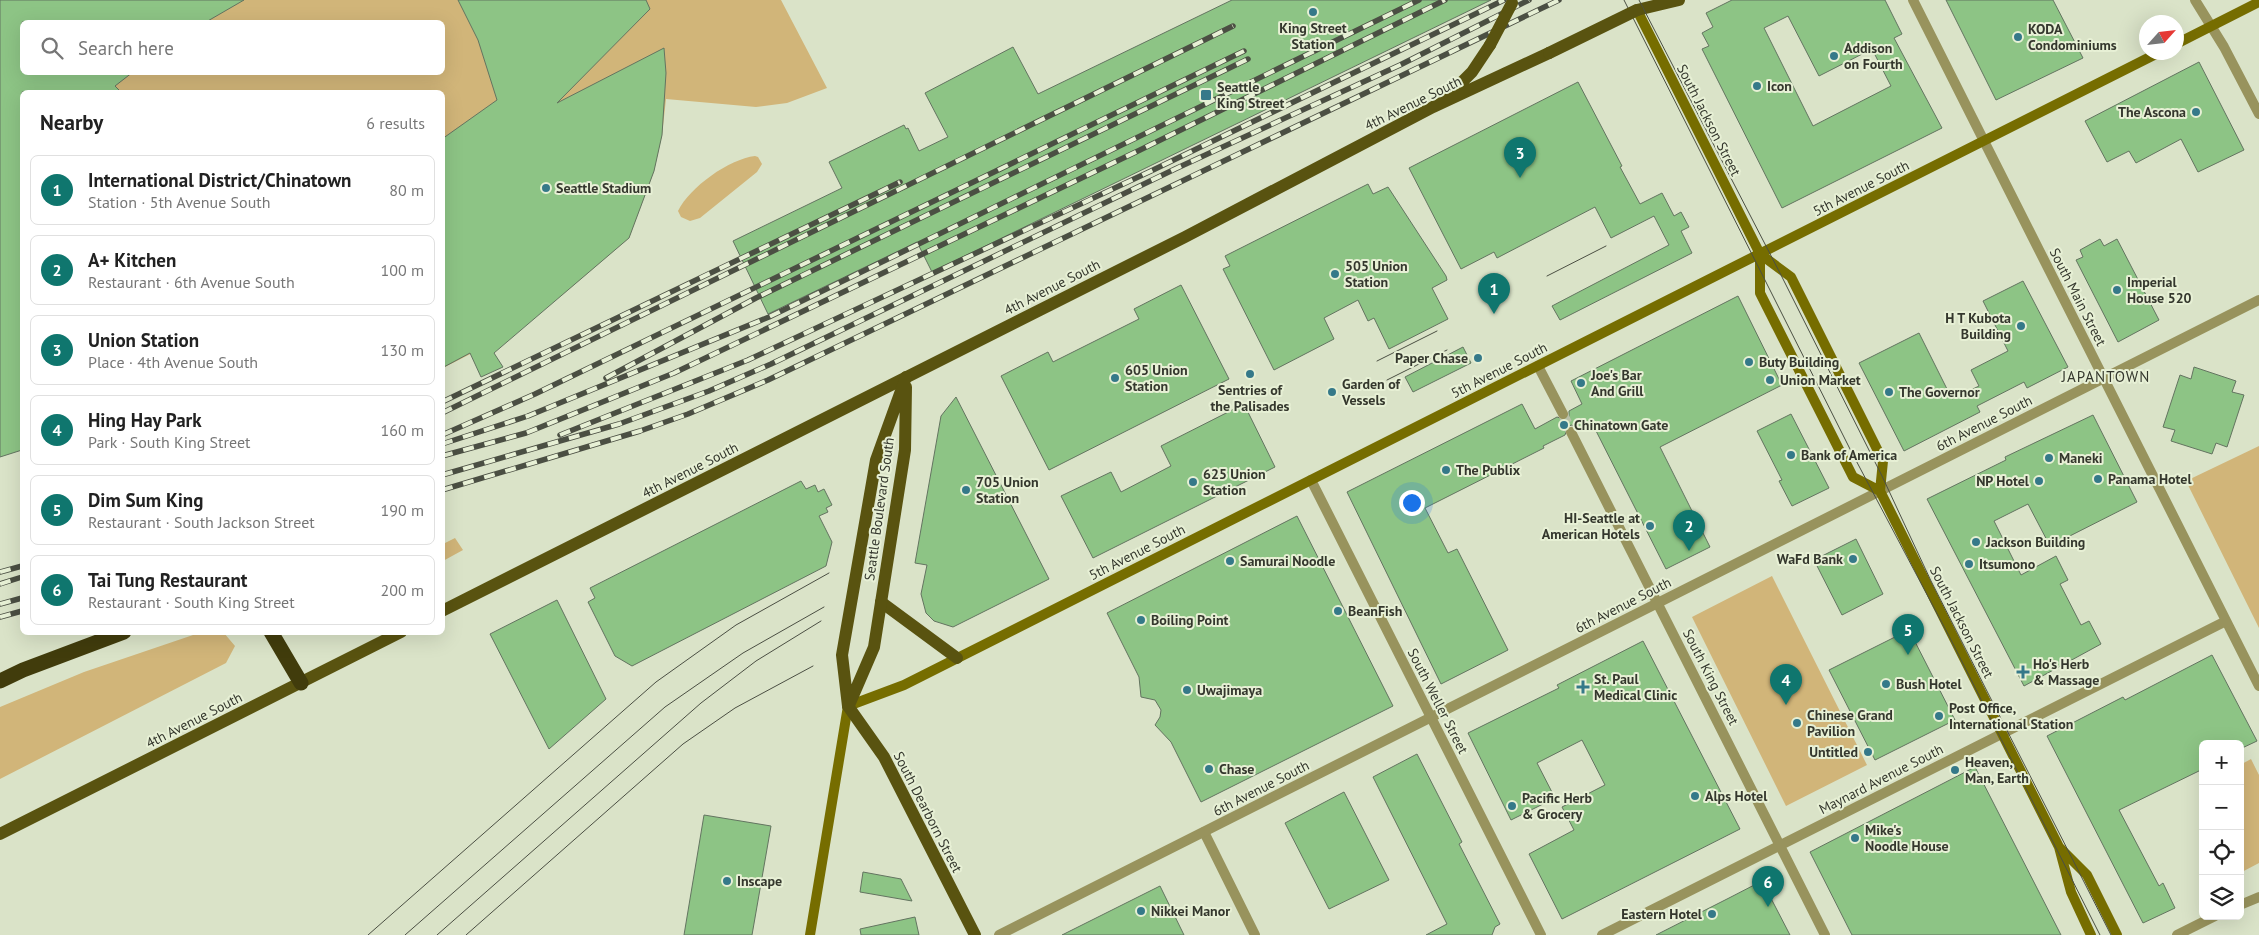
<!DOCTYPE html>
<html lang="en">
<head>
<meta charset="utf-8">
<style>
  :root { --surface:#fff; --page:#f2f2f2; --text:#222; --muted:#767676; --line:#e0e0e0; --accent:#0f766e }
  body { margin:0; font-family:"PT Sans",sans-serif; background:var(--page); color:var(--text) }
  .controls { position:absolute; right:15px; bottom:15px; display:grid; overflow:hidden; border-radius:8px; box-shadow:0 5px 20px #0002 }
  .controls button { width:45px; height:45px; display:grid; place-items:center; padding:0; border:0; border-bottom:1px solid var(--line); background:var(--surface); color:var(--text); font:25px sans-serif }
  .compass { position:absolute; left:2139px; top:15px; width:45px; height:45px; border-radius:50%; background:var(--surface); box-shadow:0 5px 20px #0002; rotate:63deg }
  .you { position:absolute; left:1411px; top:502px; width:18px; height:18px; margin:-12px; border:4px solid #fff; border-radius:50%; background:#1a73e8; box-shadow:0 0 0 8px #1a73e833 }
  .badge { display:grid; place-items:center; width:32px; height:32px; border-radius:50%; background:var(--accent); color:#fff; font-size:16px; font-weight:700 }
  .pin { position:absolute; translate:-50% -41px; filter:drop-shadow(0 1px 2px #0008) }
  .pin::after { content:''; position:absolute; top:26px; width:18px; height:15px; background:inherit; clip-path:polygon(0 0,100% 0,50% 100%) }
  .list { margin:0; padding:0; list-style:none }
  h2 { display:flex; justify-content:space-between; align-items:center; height:65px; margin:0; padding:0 20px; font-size:21px }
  h2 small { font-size:16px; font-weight:400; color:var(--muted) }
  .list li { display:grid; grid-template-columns:32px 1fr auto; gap:15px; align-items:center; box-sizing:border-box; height:70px; margin:0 10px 10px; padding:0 10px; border:1px solid var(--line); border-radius:8px }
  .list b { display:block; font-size:19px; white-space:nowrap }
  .list p { margin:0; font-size:16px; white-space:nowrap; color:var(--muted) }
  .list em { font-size:16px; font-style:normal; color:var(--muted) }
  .icon { flex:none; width:28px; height:28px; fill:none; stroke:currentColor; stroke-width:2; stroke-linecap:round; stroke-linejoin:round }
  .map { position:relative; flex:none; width:2259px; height:935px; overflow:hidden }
  .search { position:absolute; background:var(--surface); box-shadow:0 5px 20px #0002; left:20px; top:20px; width:425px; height:55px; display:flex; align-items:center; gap:12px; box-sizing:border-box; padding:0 18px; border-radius:8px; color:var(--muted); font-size:19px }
  .panel { position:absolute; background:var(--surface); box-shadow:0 5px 20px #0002; left:20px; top:90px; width:425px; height:545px; border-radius:8px }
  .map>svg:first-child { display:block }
</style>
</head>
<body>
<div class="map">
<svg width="2259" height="935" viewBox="0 0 2259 935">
  <rect width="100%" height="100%" fill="#dae3c8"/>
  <!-- green -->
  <path fill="#d1b579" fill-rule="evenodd" d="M0 0H781L827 88 787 103 756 107 666 99 662 135 654 171 629 238 562 295 490 344 443 368 442 92H22V294L3 264ZM22 22H442V72H22Z
    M755 156 758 157 762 164 757 172 700 218 690 221 681 217 678 211C690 187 729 159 755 156Z
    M2259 446V628L2186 481Z
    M455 538 463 550 443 561V544Z
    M1772 576 1867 765 1786 806 1692 617Z
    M224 633 235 646 226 663 0 779V707L84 672 196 634Z
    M2251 759 2259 775V863L2240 873V765Z"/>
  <!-- building -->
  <path fill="#8dc485" stroke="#637460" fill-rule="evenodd" d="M0 0H244L206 22H22V72H133L115 86 121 92H22V450L0 457Z
    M458 0H646L650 9 557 103 664 48 666 73 662 135 654 171 629 238 494 353 503 367 481 377 470 353 442 368V139L497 100 478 40Z
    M1232 0H1491L932 272 917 242 768 314 733 241 842 188 829 162 904 125 906 129 908 128 919 151 948 137 925 93 1013 47 1038 94Z
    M1732 0H1885L1902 34 1894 38 1942 128 1782 208 1702 49 1709 46 1702 33 1713 27 1706 13ZM1788 16 1819 76 1872 49 1891 86 1813 126 1764 28Z
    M1946 0H2053L2083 58 1996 100Z
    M2199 62 2244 150 2198 172 2181 139 2136 163 2129 151 2107 162 2085 121Z
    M1578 82 1622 166 1620 167 1640 204 1662 193 1674 216 1681 212 1689 227 1681 231 1692 253 1560 320 1552 306 1669 245 1654 216 1611 238 1595 207 1497 258 1494 252 1461 269 1409 168Z
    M1368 184 1373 194 1388 187 1446 276 1447 280 1432 288 1448 319 1389 349 1374 318 1368 321 1358 300 1324 318 1334 339 1274 370 1223 269 1230 266 1225 256Z
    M2100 239 2104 246 2117 239 2159 320 2118 342 2076 260 2083 257 2080 250Z
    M2023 281 2068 367 2027 388 2024 382 1977 406 1980 412 1904 451 1859 363 1919 333 1952 399 1979 386 1971 370 2008 351 1983 301Z
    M1181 285 1229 379 1049 470 1001 376 1048 352 1053 362 1139 319 1134 309Z
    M1738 296 1782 385 1660 447 1710 547 1666 569 1591 421 1577 429 1572 425 1568 426 1565 435 1543 446 1544 448 1425 508 1448 553 1457 549 1508 650 1441 684 1347 492 1522 404 1535 429 1557 417 1566 420 1569 417V411L1582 404 1571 381Z
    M1463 347 1471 363 1413 392 1405 377Z
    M2194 367 2236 381 2232 392 2244 395 2227 447 2216 443 2212 454 2171 441 2175 430 2163 427 2180 375 2191 379Z
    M956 397 1049 579 953 627 934 621 926 613 921 594 927 565 915 563 941 416Z
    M1244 404 1275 467 1093 558 1061 496 1111 472 1121 492 1171 466 1161 446Z
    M1791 414 1829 488 1792 506 1779 481 1782 480 1757 431Z
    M2093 415 2137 502 2050 546 2028 504 1994 521 2021 575 2056 556 2068 580 2060 584 2081 625 2089 621 2101 644 2024 686 1927 499 2006 460 2005 457Z
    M801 481 806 489 815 485 818 492 824 489 832 505 826 508 828 512 819 516 832 542 826 566 632 666 615 656 588 602 595 598 590 588Z
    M1297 516 1393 706 1201 802 1171 742 1155 725 1160 717 1161 710 1155 700 1141 697 1139 677 1107 613Z
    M1856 539 1883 594 1842 615 1814 560Z
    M557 600 606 699 549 749 490 634Z
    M1909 630 1955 720 1875 760 1829 670Z
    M1643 641 1740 829 1562 919 1529 854 1574 830 1562 807 1605 785 1582 740 1537 763 1555 798 1511 820 1468 733 1559 688 1557 685Z
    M2212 655 2257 741 2240 749V744H2203V769L2119 810 2159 886 2163 883 2175 908 2143 923 2047 736 2123 697 2125 700Z
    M1417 754 1462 842 1459 844 1500 924 1495 927 1492 935H1426L1447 924 1373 777Z
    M1975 767 2061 935H1852L1810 852Z
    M1344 792 1389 880 1329 909 1285 823Z
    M704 815 771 826 752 935H684Z
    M863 872 901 879 912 901 860 892Z
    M1762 881 1790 935H1656L1729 898Z
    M1160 886 1184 935H1062Z
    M915 917 919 935H861L860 929Z"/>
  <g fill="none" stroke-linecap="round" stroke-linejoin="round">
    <!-- minor-tunnel -->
    <path stroke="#b9c1a9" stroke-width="10" stroke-dasharray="10 5" stroke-linecap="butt" d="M1563 414 1571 432"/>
    <!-- minor -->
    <path stroke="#98935d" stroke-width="10" d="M2195 0 2224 47 2259 114
      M1984 141 2259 686
      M1538 366 1563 414
      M1571 432 1825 935
      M1311 480 1541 935
      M1204 832 1255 935
      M2240 905 2259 897
      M1602 935 2226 621
      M2177 935 2215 916"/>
    <!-- tertiary -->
    <path stroke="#98935d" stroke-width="10" d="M1913 0 1984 141
      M999 935 2259 300"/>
    <!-- secondary -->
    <path stroke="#766d00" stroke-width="10" d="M1637 10 1760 254 1791 277 1883 461 1880 491 2059 847 2071 892 2091 935
      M2176 44 2259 2
      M1760 254V293L1853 477 1880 491
      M2059 847 2087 875 2117 935
      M810 935 848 706 904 685 2160 52"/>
    <!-- primary -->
    <path stroke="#595310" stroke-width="12" d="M1637 10 1679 0
      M1447 97 1472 72 1490 45
      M881 602 957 658
      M442 611 1185 237 1433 107 1549 53
      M848 706 884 757 975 935
      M0 834 401 632"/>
    <!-- motorway -->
    <path stroke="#413c0c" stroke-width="15" d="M271 632 301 683
      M0 681 23 670 124 632"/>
    <!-- tram -->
    <path stroke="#4b4f43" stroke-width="1" d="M1624 0 1851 451 1950 638 2100 935
      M1639 0 1782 277 1882 476 1931 581 2111 935
      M1547 276 1606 246
      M1377 361 1437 331
      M1387 380 1447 350
      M368 935 656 682 736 625 829 573
      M405 935 665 707 743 653 824 607
      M437 935 701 703 756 661 821 621
      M466 935 683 744 735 708 813 666"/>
    <defs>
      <path id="rail" d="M606 378 756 298 1248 59
        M442 402 900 182
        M442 413 1233 26
        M442 435 535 394 1244 51
        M560 435 748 360 1151 171 1504 0
        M442 444 528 416 769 317 1419 0
        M442 456 526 433 674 373 1140 150 1445 0
        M442 475 619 424 709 391 771 364 1175 169 1400 65 1529 0
        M442 490 640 431 688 414 768 380 1559 0
        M0 572 22 566
        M0 584 22 577
        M0 604 22 598
        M0 617 22 611"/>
    </defs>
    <!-- rail casing -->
    <use href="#rail" stroke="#4b4f43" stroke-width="5.5"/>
    <!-- rail -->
    <use href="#rail" stroke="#e7f0d5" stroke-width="4" stroke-dasharray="11" stroke-linecap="butt"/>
    <!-- primary-bridge -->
    <path stroke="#595310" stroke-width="12" d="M1490 45 1512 3
      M1549 53 1637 10
      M849 705 874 647 905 450 906 387
      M848 706 842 655 876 460 906 377"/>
  </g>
  <!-- markers -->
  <g fill="#357989" stroke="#e7f0d5" stroke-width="2">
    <circle cx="1313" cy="12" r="5"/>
    <circle cx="2018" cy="37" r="5"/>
    <circle cx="1834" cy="56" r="5"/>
    <circle cx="1757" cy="86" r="5"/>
    <rect x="1200" y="89" width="12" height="12" rx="2.5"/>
    <circle cx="2196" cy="112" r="5"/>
    <circle cx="546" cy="188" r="5"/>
    <circle cx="1335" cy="274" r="5"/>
    <circle cx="2117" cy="290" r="5"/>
    <circle cx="2021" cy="326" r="5"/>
    <circle cx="1478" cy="358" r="5"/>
    <circle cx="1749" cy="362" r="5"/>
    <circle cx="1250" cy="374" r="5"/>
    <circle cx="1115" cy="378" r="5"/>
    <circle cx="1770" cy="380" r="5"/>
    <circle cx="1581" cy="383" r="5"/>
    <circle cx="1332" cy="392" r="5"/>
    <circle cx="1889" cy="392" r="5"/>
    <circle cx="1564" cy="425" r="5"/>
    <circle cx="1791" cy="455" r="5"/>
    <circle cx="2049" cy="458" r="5"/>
    <circle cx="1446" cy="470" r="5"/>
    <circle cx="2098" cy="479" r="5"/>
    <circle cx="2039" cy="481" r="5"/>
    <circle cx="1193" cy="482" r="5"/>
    <circle cx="966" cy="490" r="5"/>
    <circle cx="1650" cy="526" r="5"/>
    <circle cx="1976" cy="542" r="5"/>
    <circle cx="1853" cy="559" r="5"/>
    <circle cx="1230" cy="561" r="5"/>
    <circle cx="1969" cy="564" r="5"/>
    <circle cx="1338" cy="611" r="5"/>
    <circle cx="1141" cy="620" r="5"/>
    <path d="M2020.5 664.5h5v5h5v5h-5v5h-5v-5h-5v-5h5z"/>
    <circle cx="1886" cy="684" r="5"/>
    <path d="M1580.5 679.5h5v5h5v5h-5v5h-5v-5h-5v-5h5z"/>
    <circle cx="1187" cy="690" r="5"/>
    <circle cx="1939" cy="716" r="5"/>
    <circle cx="1797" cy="723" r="5"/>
    <circle cx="1868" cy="752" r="5"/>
    <circle cx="1209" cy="769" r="5"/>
    <circle cx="1955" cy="770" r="5"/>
    <circle cx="1695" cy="796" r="5"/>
    <circle cx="1512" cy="806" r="5"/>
    <circle cx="1855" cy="838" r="5"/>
    <circle cx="727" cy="881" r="5"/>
    <circle cx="1141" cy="911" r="5"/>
    <circle cx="1712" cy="914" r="5"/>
  </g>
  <g text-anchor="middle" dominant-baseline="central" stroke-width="4" stroke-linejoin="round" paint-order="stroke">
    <!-- poi labels -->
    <g font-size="14" font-weight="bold" fill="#34372d" stroke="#e7f0d5" text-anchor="start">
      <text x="1313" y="28" text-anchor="middle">King Street<tspan x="1313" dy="16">Station</tspan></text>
      <text x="2028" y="29">KODA<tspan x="2028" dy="16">Condominiums</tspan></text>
      <text x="1844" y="48">Addison<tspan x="1844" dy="16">on Fourth</tspan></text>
      <text x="1767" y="86">Icon</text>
      <text x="1217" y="87">Seattle<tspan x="1217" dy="16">King Street</tspan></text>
      <text x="2186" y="112" text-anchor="end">The Ascona</text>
      <text x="556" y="188">Seattle Stadium</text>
      <text x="1345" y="266">505 Union<tspan x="1345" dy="16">Station</tspan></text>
      <text x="2127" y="282">Imperial<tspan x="2127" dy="16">House 520</tspan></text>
      <text x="2011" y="318" text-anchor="end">H T Kubota<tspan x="2011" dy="16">Building</tspan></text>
      <text x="1468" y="358" text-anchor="end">Paper Chase</text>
      <text x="1759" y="362">Buty Building</text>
      <text x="1125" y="370">605 Union<tspan x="1125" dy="16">Station</tspan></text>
      <text x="1591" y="375">Joe's Bar<tspan x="1591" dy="16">And Grill</tspan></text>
      <text x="1780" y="380">Union Market</text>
      <text x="1342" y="384">Garden of<tspan x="1342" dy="16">Vessels</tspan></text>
      <text x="1250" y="390" text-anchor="middle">Sentries of<tspan x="1250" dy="16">the Palisades</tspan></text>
      <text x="1899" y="392">The Governor</text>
      <text x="1574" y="425">Chinatown Gate</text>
      <text x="1801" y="455">Bank of America</text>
      <text x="2059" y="458">Maneki</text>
      <text x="1456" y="470">The Publix</text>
      <text x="1203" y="474">625 Union<tspan x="1203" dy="16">Station</tspan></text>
      <text x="2108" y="479">Panama Hotel</text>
      <text x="2029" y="481" text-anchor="end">NP Hotel</text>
      <text x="976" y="482">705 Union<tspan x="976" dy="16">Station</tspan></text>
      <text x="1640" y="518" text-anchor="end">HI-Seattle at<tspan x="1640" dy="16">American Hotels</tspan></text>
      <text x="1986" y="542">Jackson Building</text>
      <text x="1843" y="559" text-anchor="end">WaFd Bank</text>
      <text x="1240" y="561">Samurai Noodle</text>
      <text x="1979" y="564">Itsumono</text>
      <text x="1348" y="611">BeanFish</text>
      <text x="1151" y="620">Boiling Point</text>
      <text x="2033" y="664">Ho's Herb<tspan x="2033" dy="16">&amp; Massage</tspan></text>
      <text x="1594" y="679">St. Paul<tspan x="1594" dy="16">Medical Clinic</tspan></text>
      <text x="1896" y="684">Bush Hotel</text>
      <text x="1197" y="690">Uwajimaya</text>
      <text x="1949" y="708">Post Office,<tspan x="1949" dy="16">International Station</tspan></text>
      <text x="1807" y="715">Chinese Grand<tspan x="1807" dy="16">Pavilion</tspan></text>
      <text x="1858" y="752" text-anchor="end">Untitled</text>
      <text x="1965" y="762">Heaven,<tspan x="1965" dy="16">Man, Earth</tspan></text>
      <text x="1219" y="769">Chase</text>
      <text x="1705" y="796">Alps Hotel</text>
      <text x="1522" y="798">Pacific Herb<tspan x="1522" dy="16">&amp; Grocery</tspan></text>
      <text x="1865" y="830">Mike's<tspan x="1865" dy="16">Noodle House</tspan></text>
      <text x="737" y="881">Inscape</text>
      <text x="1151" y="911">Nikkei Manor</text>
      <text x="1702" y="914" text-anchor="end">Eastern Hotel</text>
    </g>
    <!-- street labels -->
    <g font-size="14" fill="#34372d" stroke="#e7f0d5">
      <text transform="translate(1413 103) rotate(-26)">4th Avenue South</text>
      <text transform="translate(1709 120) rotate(63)">South Jackson Street</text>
      <text transform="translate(1861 188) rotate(-27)">5th Avenue South</text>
      <text transform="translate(1052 287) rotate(-27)">4th Avenue South</text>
      <text transform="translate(2078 297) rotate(63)">South Main Street</text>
      <text transform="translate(1499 370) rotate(-27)">5th Avenue South</text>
      <text transform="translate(1984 423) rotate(-27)">6th Avenue South</text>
      <text transform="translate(690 470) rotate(-27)">4th Avenue South</text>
      <text transform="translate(879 509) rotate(-82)">Seattle Boulevard South</text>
      <text transform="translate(1137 552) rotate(-27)">5th Avenue South</text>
      <text transform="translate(1623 605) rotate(-27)">6th Avenue South</text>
      <text transform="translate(1962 622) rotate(63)">South Jackson Street</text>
      <text transform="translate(1711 677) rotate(63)">South King Street</text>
      <text transform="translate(1438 701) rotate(63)">South Weller Street</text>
      <text transform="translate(194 720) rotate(-27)">4th Avenue South</text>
      <text transform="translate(1881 779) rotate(-27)">Maynard Avenue South</text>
      <text transform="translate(1261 788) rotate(-27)">6th Avenue South</text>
      <text transform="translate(928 812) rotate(63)">South Dearborn Street</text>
    </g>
    <!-- neighbourhood labels -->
    <g font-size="15" letter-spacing="1" fill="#34372d" stroke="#e7f0d5">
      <text x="2106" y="376">JAPANTOWN</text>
    </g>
  </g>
</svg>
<div class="controls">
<button>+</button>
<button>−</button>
<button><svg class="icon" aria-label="locate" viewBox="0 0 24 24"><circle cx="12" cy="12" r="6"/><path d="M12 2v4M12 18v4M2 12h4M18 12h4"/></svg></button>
<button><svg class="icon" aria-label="layers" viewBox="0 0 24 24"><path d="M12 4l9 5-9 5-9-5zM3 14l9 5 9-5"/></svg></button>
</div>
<svg class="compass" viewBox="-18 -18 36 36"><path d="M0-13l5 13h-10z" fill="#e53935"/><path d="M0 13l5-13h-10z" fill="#767676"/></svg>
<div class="you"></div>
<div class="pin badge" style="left:1494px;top:314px">1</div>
<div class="pin badge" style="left:1689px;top:551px">2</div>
<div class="pin badge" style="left:1520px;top:178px">3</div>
<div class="pin badge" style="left:1786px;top:705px">4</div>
<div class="pin badge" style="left:1908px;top:655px">5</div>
<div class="pin badge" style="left:1768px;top:907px">6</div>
<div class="search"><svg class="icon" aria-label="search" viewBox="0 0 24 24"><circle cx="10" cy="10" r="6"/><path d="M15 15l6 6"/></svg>Search here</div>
<section class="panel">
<h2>Nearby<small>6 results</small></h2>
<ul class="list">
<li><span class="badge">1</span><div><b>International District/Chinatown</b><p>Station · 5th Avenue South</p></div><em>80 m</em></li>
<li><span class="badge">2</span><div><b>A+ Kitchen</b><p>Restaurant · 6th Avenue South</p></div><em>100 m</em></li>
<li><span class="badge">3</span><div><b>Union Station</b><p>Place · 4th Avenue South</p></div><em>130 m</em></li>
<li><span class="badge">4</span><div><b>Hing Hay Park</b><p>Park · South King Street</p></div><em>160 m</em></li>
<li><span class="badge">5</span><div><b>Dim Sum King</b><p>Restaurant · South Jackson Street</p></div><em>190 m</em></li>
<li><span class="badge">6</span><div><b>Tai Tung Restaurant</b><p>Restaurant · South King Street</p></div><em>200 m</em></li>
</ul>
</section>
</div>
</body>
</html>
